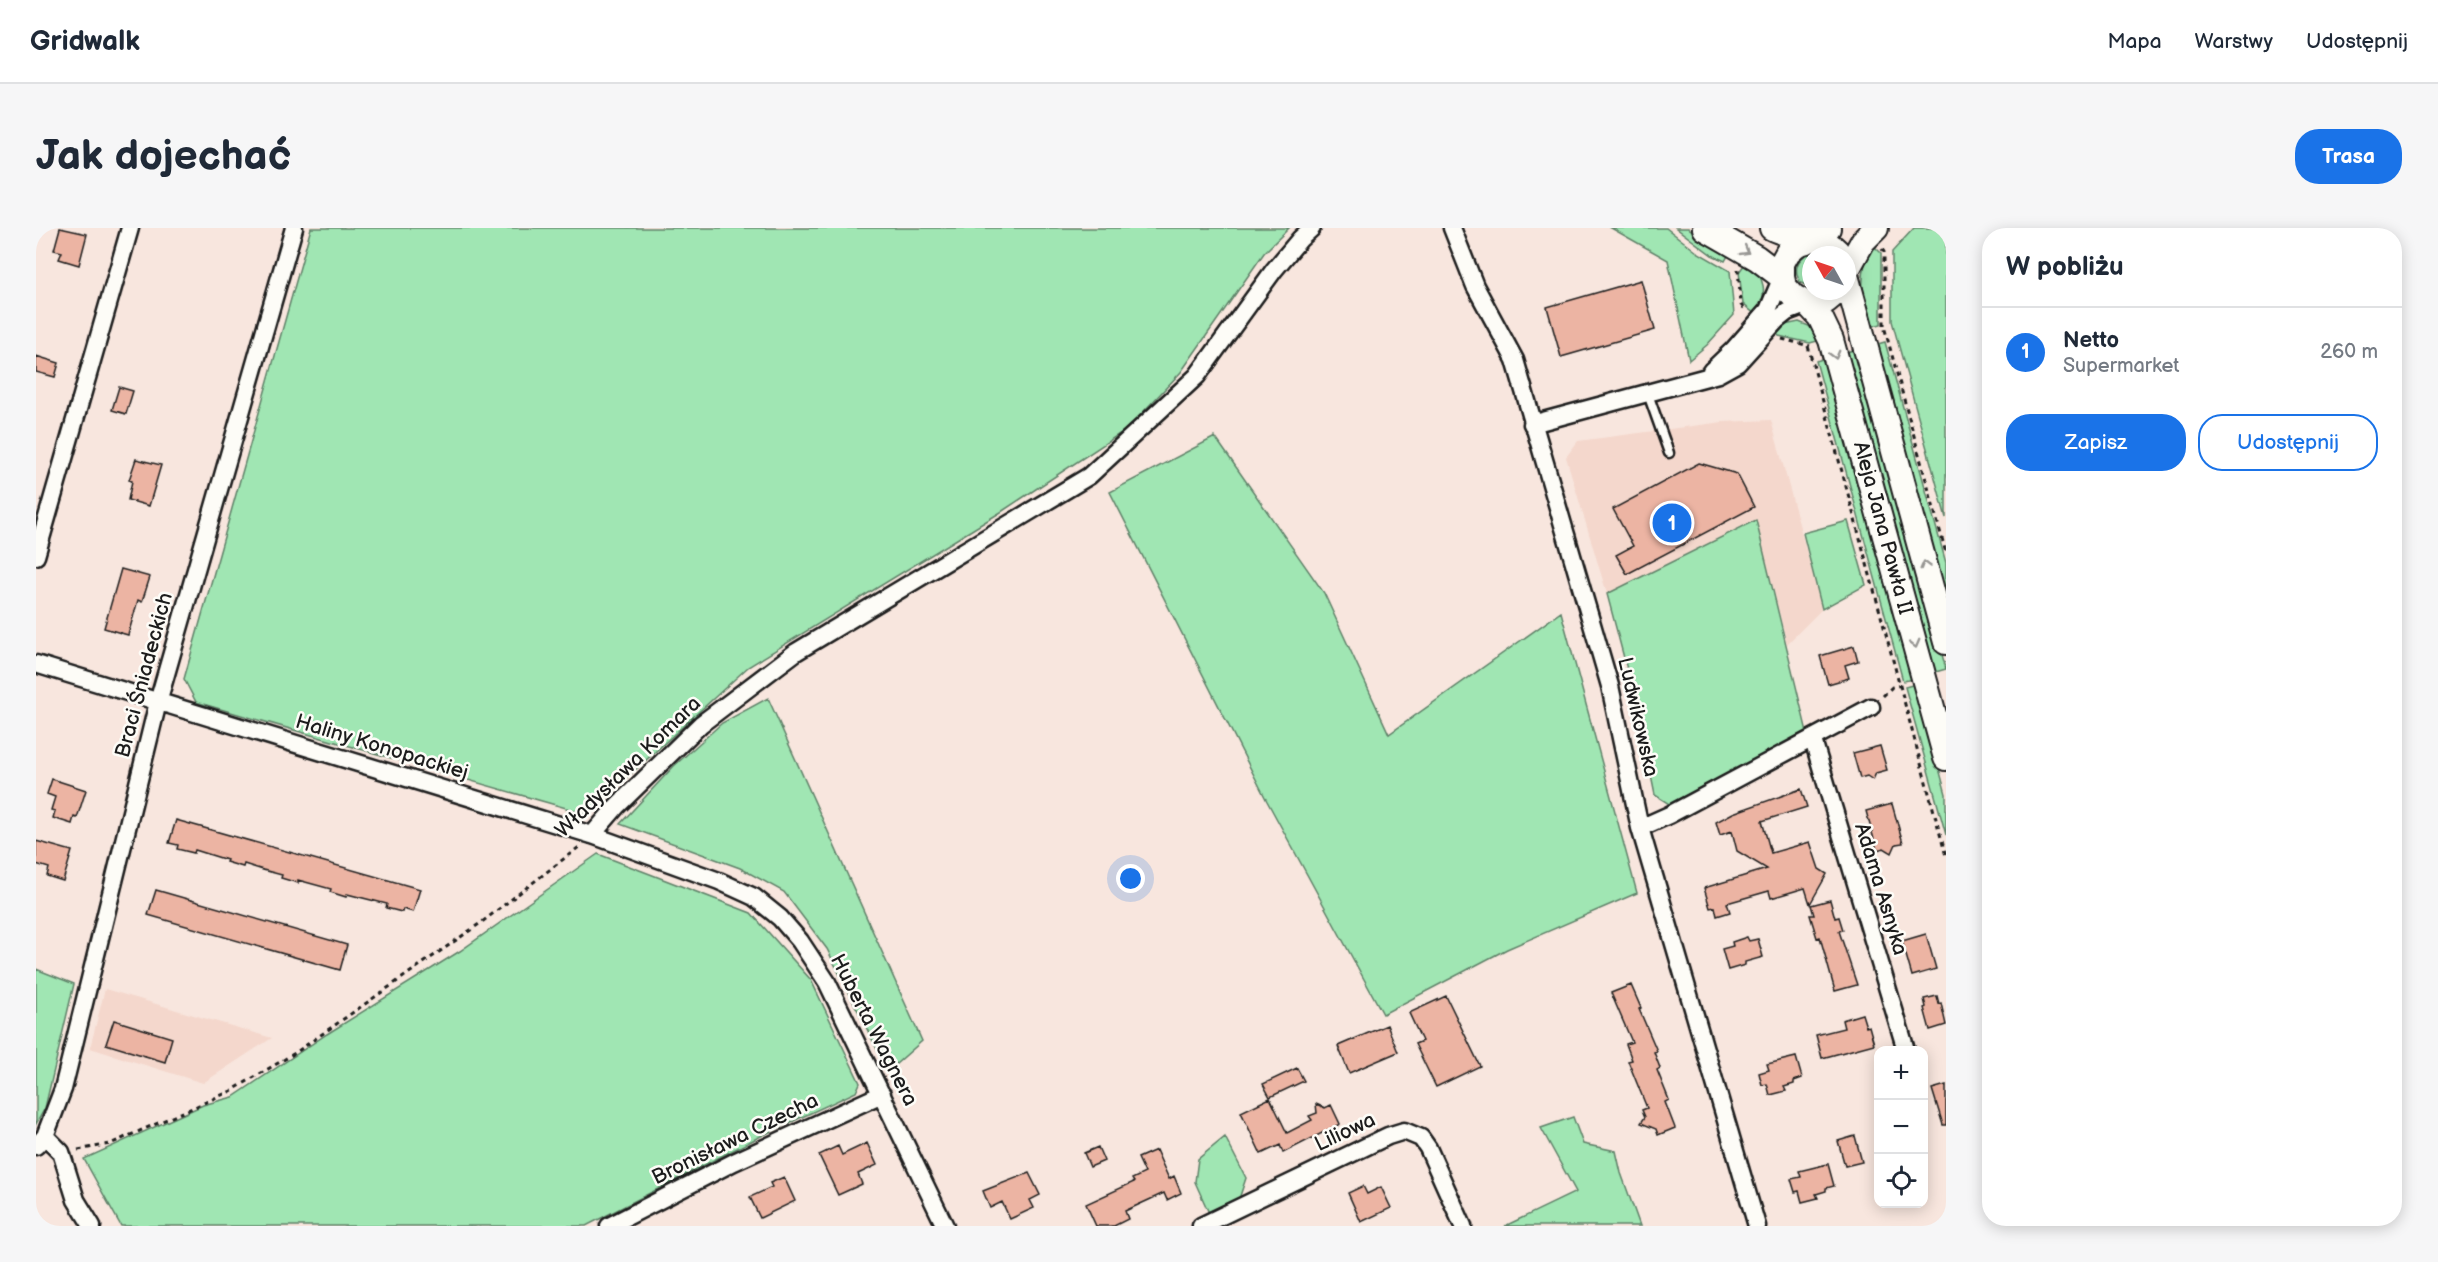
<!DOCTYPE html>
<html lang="pl">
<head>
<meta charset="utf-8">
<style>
  :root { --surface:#fff; --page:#f6f6f7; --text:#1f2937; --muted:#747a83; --line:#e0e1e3; --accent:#1a73e8 }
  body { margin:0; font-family:"Balsamiq Sans",sans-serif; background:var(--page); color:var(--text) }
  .controls { position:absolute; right:18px; bottom:18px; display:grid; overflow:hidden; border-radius:12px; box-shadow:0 3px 15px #0003 }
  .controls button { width:54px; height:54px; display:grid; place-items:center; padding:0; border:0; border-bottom:2px solid var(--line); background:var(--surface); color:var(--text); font:30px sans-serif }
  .compass { position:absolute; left:1766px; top:18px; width:54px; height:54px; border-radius:50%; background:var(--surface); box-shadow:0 3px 15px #0003; rotate:310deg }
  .you { position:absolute; left:1095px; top:651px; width:21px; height:21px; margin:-15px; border:4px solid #fff; border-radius:50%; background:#1a73e8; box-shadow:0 0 0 9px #1a73e833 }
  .badge { display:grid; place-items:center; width:39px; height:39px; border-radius:50%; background:var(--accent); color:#fff; font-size:20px; font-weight:700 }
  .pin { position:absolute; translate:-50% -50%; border:3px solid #fff; box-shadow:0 2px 6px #0006 }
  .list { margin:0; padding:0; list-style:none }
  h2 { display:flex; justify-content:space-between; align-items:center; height:78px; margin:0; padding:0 24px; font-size:26px }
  h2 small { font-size:20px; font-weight:400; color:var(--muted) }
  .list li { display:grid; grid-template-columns:39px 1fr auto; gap:18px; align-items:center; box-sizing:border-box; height:90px; padding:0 24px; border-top:2px solid var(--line) }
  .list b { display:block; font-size:22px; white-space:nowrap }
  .list p { margin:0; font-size:20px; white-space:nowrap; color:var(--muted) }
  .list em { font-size:20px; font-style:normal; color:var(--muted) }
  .actions { display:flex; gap:12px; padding:18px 24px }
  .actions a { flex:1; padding:14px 0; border:2px solid var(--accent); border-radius:24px; text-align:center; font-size:21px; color:var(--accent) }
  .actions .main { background:var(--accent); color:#fff }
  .icon { flex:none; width:33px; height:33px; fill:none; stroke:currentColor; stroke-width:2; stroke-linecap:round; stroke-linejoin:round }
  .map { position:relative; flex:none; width:1910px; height:998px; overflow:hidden; border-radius:24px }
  header { display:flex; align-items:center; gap:36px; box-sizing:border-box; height:84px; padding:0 30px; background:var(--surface); border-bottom:2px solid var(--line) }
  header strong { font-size:28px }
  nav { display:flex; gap:33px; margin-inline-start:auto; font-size:21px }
  .intro { display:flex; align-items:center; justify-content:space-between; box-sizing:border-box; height:144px; padding:0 36px }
  h1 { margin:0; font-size:42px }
  .button { padding:15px 27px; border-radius:24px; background:var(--accent); color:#fff; font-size:21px; font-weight:700 }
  main { display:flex; gap:36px; padding:0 36px }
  aside { flex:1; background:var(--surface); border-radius:24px; box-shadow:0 3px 15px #0003 }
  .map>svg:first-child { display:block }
</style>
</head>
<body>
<header>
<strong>Gridwalk</strong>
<nav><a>Mapa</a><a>Warstwy</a><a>Udostępnij</a></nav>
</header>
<div class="intro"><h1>Jak dojechać</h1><a class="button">Trasa</a></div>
<main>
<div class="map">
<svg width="1910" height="998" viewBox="0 0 1910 998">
  <rect width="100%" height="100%" fill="#f8e6de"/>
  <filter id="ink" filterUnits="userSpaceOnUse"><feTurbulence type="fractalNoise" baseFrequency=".0167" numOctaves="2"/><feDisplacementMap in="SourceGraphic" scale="12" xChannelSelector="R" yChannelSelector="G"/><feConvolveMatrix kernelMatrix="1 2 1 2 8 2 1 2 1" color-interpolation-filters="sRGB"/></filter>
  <g filter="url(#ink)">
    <!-- built -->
    <path fill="#f4d7cc" d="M1735 192 1786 381 1751 416 1720 293 1571 366 1530 229 1542 213 1687 194Z
      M69 761 236 810 167 855 54 820Z"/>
    <!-- green -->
    <path fill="#a0e6b3" stroke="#5e8168" stroke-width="1.5" d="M275 0H1253L1228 25 1145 144 1091 201 965 284 712 439 551 586 160 474 148 451Z
      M1575 0H1630L1661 24 1694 43 1698 87 1671 117 1653 132 1632 32Z
      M1640 0H1652L1694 24 1689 33 1676 27Z
      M1878 0H1910V290L1856 93V24Z
      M1836 16 1845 25V96L1834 99C1826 67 1822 46 1836 16Z
      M1774 24 1789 27H1775V61L1764 54C1757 41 1761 31 1774 24Z
      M1711 33C1730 50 1732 65 1720 87L1707 76 1703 44Z
      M1763 94 1780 101 1785 112 1774 115 1743 108 1739 104 1744 98Z
      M1849 114 1910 335V377L1838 117Z
      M1821 121 1910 441 1896 445 1808 125Z
      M1790 130 1878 451 1867 453 1780 133Z
      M1179 209 1288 365 1353 506 1525 384 1601 665 1471 721 1347 786 1231 573 1074 264Z
      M1720 292 1771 504 1633 576 1619 567 1601 479 1571 366Z
      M1812 293 1830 357 1786 381 1767 305Z
      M1880 456 1910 566V607L1869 459Z
      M732 470 886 813 852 843 791 721 748 664 704 640 584 596 638 538 686 495Z
      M562 626 715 685 775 752 824 855 820 864 723 909 550 998H85L48 931 167 877 197 869 291 806 424 723Z
      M0 741 38 756 9 880 0 896Z
      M1537 889 1547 916 1580 923 1585 945 1604 998H1469L1540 964 1505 900Z
      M1189 909 1210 950 1203 971 1173 985 1159 954 1162 931Z"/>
    <!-- building -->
    <path fill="#ecb4a3" stroke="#1c1c1c" stroke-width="1.5" d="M24 0 51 6 43 37 23 31 26 24 18 22Z
      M1605 52 1619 102 1525 129 1511 79Z
      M0 128 23 135 19 149 0 144Z
      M83 159 97 163 90 186 76 182Z
      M100 231 125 237 113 278 92 272 96 253 93 252Z
      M1663 235 1701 246 1718 279 1591 346 1580 327 1597 318 1577 281Z
      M85 341 114 349 106 374 102 372 92 407 68 400Z
      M1818 418 1822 433 1809 437 1813 450 1792 456 1784 428Z
      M1844 518 1851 542 1840 545 1837 552 1831 548 1824 550 1817 525Z
      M16 551 50 562 41 590 38 589 36 596 17 590 19 583 15 582 19 569 11 566Z
      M1765 561 1771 579 1726 593 1735 625 1774 614 1783 641 1791 646 1774 676 1769 660 1735 670 1733 663 1691 675 1694 684 1681 688 1679 679 1674 680 1668 660 1731 641 1701 623 1696 603 1684 607 1680 594 1697 585Z
      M1856 576 1867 615 1860 616 1856 625 1848 620 1841 622 1830 583Z
      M140 592 384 661 377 684 367 681 366 684 350 680 351 676 311 666 310 669 294 664 295 661 262 652V655L245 650 246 647 227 642 208 636 207 639 190 634 191 632 159 622 158 625 141 621 142 617 133 615Z
      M0 613 36 623 27 653 11 648 13 640 0 636Z
      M120 662 311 717 304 742 112 687Z
      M1794 672 1799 690 1803 689 1807 702 1803 703 1821 757 1799 763 1784 709 1781 710 1774 687H1778L1775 677Z
      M1890 706 1900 741 1876 748 1866 713Z
      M1711 709 1713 713 1722 711 1727 729 1709 734V737L1692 742 1686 721 1697 718 1696 714Z
      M1595 757 1605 780 1603 781 1621 823 1618 824 1624 840 1621 842 1633 872 1629 874 1639 900 1622 907 1620 901 1605 895 1609 889 1606 882 1611 880 1592 833 1596 832 1590 816 1596 814 1575 765Z
      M1410 768 1444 838 1400 859 1379 816 1386 813 1373 785Z
      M1901 768 1903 776 1905 775 1910 797 1894 802 1888 780 1890 779 1888 771Z
      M1826 786 1830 799 1833 798 1838 816 1786 830 1780 807 1808 800 1806 792Z
      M78 792 136 810 129 834 70 816Z
      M1351 797 1362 824 1313 845 1302 818Z
      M1760 829 1766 850 1758 853V856L1748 859 1750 863 1734 867 1731 856 1726 857 1723 845 1733 842 1731 836Z
      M1261 840 1268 853 1234 869 1227 856Z
      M1910 857V897H1907L1896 861Z
      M1234 870 1251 905 1276 892 1273 888 1281 885 1280 876 1289 880 1295 877 1304 896 1247 925 1244 917 1225 926 1205 884Z
      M1819 908 1826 934 1809 938 1802 913Z
      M831 915 841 937 822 946 826 956 802 967 783 927 802 918 806 927Z
      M1062 919 1068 933 1054 939 1048 925Z
      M1120 922 1133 951 1138 948 1145 965 1131 972 1128 965 1089 983 1092 991 1078 998H1060L1050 976 1098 954 1096 951 1109 945 1102 930Z
      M1792 936 1798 958 1790 960V963L1780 966 1782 970 1766 974 1763 963 1759 964 1755 951 1765 949 1763 943Z
      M993 945 1004 967 994 972 998 980 974 991 966 974 954 980 947 963Z
      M748 949 759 973 724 990 714 969 736 959 734 955Z
      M1327 958 1331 966 1345 959 1355 980 1325 994 1312 965Z"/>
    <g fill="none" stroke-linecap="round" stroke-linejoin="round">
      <defs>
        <path id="lane" d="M1612 166 1633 225"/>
        <path id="street" d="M1416 0 1439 58 1479 132 1574 458 1604 600 1721 998
          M1675 143 1698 121 1732 82 1746 49
          M1496 196 1682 146 1702 135 1741 92 1751 84 1772 76
          M0 328 94 0
          M0 436 556 607 683 653 718 669 744 690 764 713 791 754 909 998
          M1777 512 1870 822
          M1604 600 1633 587 1835 479
          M556 607 581 578 665 496 760 424 1053 248 1161 148 1238 42 1264 11 1276 0
          M9 908 25 924 40 972 56 998
          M0 918 9 908 27 861 122 474 258 0
          M573 998 698 934 846 866
          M1165 998 1352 908 1368 903 1385 910 1392 920 1427 998"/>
        <path id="secondary" d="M1669 0 1721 30 1746 49
          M1736 0C1758 12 1789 5 1804 27
          M1792 0 1777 11 1761 16 1752 24 1746 35V49L1748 58 1758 69 1772 76 1790 73 1802 63
          M1811 42 1827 13 1840 0
          M1811 51 1910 414
          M1772 76 1784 89 1795 112 1910 530"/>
      </defs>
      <!-- lane casing -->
      <use href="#lane" stroke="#1c1c1c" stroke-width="13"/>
      <!-- street casing -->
      <use href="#street" stroke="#1c1c1c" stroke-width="21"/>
      <!-- secondary casing -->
      <use href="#secondary" stroke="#1c1c1c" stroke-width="28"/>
      <!-- path -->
      <path stroke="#1c1c1c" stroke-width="3" stroke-dasharray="4.5 4.5" stroke-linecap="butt" d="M1846 21 1848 24V98L1910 325
        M1702 41 1705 77 1711 83
        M1746 111 1774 118
        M1772 118 1910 628
        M1847 468 1856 459 1866 457
        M42 922 74 916 195 863 259 825 446 694 543 619"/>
      <!-- lane -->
      <use href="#lane" stroke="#fdfcf7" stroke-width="8"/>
      <!-- street -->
      <use href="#street" stroke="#fdfcf7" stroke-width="16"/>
      <!-- secondary -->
      <use href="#secondary" stroke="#fdfcf7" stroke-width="24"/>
    </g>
    <!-- one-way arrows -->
    <defs><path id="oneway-chevron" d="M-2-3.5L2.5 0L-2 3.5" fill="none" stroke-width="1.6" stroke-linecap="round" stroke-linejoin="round" transform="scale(1.5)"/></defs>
    <g stroke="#989794">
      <use href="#oneway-chevron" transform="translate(1709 23) rotate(31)"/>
      <use href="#oneway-chevron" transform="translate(1799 127) rotate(75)"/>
      <use href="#oneway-chevron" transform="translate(1889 337) rotate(-105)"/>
      <use href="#oneway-chevron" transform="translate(1879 416) rotate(75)"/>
    </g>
  </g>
  <g text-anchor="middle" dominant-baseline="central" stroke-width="5" stroke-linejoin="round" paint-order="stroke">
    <!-- street labels -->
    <g font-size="21" fill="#1c1c1c" stroke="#fdfcf7">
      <text transform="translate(1847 300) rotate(75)">Aleja Jana Pawła II</text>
      <text transform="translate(108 447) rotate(-75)">Braci Śniadeckich</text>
      <text transform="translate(1602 489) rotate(77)">Ludwikowska</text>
      <text transform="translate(346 519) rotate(17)">Haliny Konopackiej</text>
      <text transform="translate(592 539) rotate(-44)">Władysława Komara</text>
      <text transform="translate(1845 661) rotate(73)">Adama Asnyka</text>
      <text transform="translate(838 802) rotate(63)">Huberta Wagnera</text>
      <text transform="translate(1309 904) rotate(-25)">Liliowa</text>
      <text transform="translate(699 911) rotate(-26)">Bronisława Czecha</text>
    </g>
  </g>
</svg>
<div class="controls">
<button>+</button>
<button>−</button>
<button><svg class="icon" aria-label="locate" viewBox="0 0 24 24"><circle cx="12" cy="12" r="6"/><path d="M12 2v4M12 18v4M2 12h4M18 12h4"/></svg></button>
</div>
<svg class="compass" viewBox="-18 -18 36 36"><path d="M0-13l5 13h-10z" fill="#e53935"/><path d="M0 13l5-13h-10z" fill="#747a83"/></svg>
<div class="you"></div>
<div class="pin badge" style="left:1636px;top:295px">1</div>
</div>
<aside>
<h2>W pobliżu<small></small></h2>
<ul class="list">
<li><span class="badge">1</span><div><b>Netto</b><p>Supermarket</p></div><em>260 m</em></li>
</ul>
<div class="actions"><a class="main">Zapisz</a><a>Udostępnij</a></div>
</aside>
</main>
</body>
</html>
